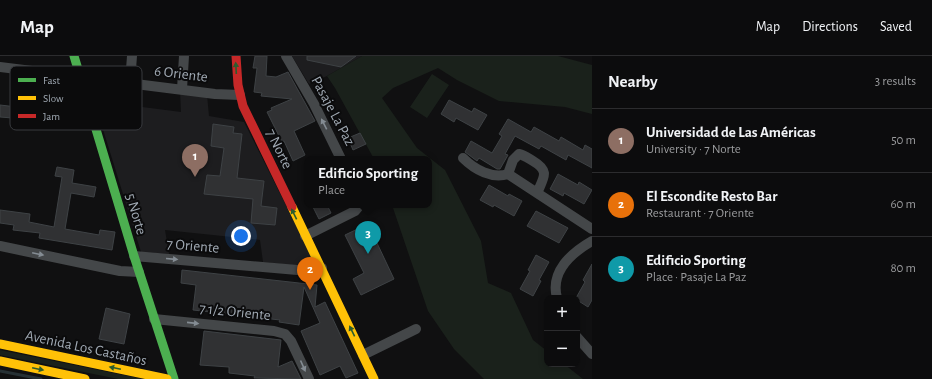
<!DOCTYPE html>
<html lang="en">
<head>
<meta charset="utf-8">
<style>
  :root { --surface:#0c0c0d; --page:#1a1a1b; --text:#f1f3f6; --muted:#9a9b9d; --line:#2c2c2e; --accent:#6e737a }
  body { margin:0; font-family:"Alegreya Sans",sans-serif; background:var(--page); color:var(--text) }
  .controls { position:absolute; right:12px; bottom:12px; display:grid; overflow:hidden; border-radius:8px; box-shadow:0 2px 6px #0003 }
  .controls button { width:36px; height:36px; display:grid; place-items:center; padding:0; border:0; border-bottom:1px solid var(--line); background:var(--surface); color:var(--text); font:20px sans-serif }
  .you { position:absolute; left:241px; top:180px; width:14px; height:14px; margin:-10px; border:3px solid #fff; border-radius:50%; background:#1a73e8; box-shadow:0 0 0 6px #1a73e833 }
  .badge { display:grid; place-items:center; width:26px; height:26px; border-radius:50%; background:var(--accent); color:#fff; font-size:13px; font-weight:700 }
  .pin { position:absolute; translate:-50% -33px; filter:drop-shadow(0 1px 2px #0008) }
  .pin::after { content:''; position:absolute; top:21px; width:14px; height:12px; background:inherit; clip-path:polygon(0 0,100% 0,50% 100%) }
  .popup { position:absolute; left:304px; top:100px; width:128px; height:52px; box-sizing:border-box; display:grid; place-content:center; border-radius:8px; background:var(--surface); filter:drop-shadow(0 1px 3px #0005); font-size:13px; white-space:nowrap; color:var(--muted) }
  .popup b { font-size:15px; color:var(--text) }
  .popup::after { content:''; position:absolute; left:50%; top:100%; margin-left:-8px; border:8px solid transparent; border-top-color:var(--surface) }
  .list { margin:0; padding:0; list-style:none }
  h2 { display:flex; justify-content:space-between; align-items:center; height:52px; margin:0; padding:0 16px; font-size:17px }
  h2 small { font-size:13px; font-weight:400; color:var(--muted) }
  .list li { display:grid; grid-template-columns:26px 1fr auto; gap:12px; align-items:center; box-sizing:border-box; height:64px; padding:0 16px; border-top:1px solid var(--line) }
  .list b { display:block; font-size:15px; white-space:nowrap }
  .list p { margin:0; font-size:13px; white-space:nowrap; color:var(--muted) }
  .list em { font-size:13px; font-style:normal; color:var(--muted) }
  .map { position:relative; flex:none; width:592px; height:323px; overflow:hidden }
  header { display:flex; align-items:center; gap:24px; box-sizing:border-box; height:56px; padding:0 20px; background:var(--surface); border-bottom:1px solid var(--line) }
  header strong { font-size:19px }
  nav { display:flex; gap:22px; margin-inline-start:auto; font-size:14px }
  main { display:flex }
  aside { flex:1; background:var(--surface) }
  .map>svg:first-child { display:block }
</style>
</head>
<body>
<header>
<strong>Map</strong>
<nav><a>Map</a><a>Directions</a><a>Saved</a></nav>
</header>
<main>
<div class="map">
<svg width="592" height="323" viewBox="0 0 592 323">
  <rect width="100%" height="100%" fill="#101011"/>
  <!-- built -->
  <path fill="#1d1d1f" d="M292 0H362L327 20 309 28Z
    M180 34 207 39 209 60 244 66 316 209 308 211 263 206 260 184 165 174 169 198 141 196 101 67 123 68 119 48 181 56Z"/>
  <!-- green -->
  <path fill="#1a211b" d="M362 0H558L592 9V58L565 51 499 45 457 24 438 12 393 32 382 42 417 92 445 114 481 185 488 227 511 237 533 284 547 295V308H564L583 323H484L454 293 428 255 392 149H429V103H374L335 32 327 20Z
    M432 18 449 29 427 62 410 51Z
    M0 294 143 323H118L0 299Z"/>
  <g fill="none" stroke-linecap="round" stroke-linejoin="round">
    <!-- stream -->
    <path stroke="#263034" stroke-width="3" d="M0 315 41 323"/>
  </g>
  <!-- building -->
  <path fill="#303133" stroke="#3e4245" d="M255 0H267L266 20 276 21 288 16 315 65 294 75 305 99 293 105 284 85 282 86 267 56 272 54 271 52 292 43 261 40 262 37 254 36 257 12H253Z
    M307 0H356L341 11 307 4Z
    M18 31 32 32 30 53 50 55 52 37 64 38 62 57 76 58 75 67 0 61V49L17 51Z
    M449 44 472 56 474 52 487 59 478 74 456 62 454 66 441 58Z
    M508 63 531 76 534 71 559 85 561 81 583 94 585 89 592 93V112L568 99 566 104 541 90 539 93 515 80 505 98 508 99 500 113H497L479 102 477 105 465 96 471 85 492 97 502 80 499 78Z
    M213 68 234 71 233 77 242 78 237 122 264 125 261 150 277 152 275 169 251 167 253 143 204 138 207 119 220 120 224 92 211 90Z
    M360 77 366 88 353 94 348 82Z
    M57 111 74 114 72 127 96 131 94 141 71 137 65 173 99 179 100 174 115 176 112 194 39 182 40 177 13 174 14 169 0 167V154L30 158 29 166 54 171 62 121 55 120Z
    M558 118 578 129 579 126 592 134 584 148 564 137 563 140 550 133Z
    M489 129 508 140 509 138 522 145 514 160 494 149 493 151 480 144Z
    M312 149H327L331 157 319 163Z
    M536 155 568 172 559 187 527 170Z
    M368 168 394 223 361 239 353 223 364 217 345 179Z
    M536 199 549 206 539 224 541 225 533 240 520 233 530 215 528 214Z
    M592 208V244L588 251 577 244 576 242 585 226 583 224Z
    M182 214 317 229 315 251 325 246 358 317 346 322 340 310 320 319 301 275 320 267 304 231 299 269 279 266 280 264 193 254 196 229 181 227Z
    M106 252 130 258 124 288 99 283Z
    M204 275 281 284 278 311 292 305 301 323 254 322 255 320 229 317V311L200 309Z"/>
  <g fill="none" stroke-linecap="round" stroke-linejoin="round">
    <!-- street -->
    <path stroke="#444749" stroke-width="10" d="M286 0 314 48 341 103
      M0 11 215 38 240 39
      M130 27 132 0
      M182 33 184 0
      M463 102C475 114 492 123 508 118L592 173
      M508 118 513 104 519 98C524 99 528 102 533 105 550 115 544 121 537 137
      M305 180 355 155 360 149
      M0 190 120 215 139 216
      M134 200 309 215 322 212
      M557 242C550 216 571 197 592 185
      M154 263 274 275 285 278 291 285 309 323
      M577 281 592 298
      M363 299 416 273"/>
    <!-- fast -->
    <path stroke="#4caf50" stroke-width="9" d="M74 0 134 200 174 323"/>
    <!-- slow -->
    <path stroke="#ffc107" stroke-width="9" d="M292 151 374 323
      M0 288 167 323
      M0 305 85 323"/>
    <!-- jam -->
    <path stroke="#c62828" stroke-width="9" d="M236 0 238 29 243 50 292 151"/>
  </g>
  <!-- one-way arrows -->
  <defs><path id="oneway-solid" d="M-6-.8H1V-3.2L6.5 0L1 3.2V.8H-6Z"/></defs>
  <g fill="#2c5d2e">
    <use href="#oneway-solid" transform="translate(236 12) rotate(-93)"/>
    <use href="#oneway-solid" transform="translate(294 158) rotate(-116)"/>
    <use href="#oneway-solid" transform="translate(352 275) rotate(-116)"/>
    <use href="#oneway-solid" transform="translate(115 312) rotate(-168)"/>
    <use href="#oneway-solid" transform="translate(38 313) rotate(12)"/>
  </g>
  <g fill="#848c93">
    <use href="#oneway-solid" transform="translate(324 68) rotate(-117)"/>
    <use href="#oneway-solid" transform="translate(38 198) rotate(12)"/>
    <use href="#oneway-solid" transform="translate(172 203) rotate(5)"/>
    <use href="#oneway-solid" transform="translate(193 267) rotate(6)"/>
    <use href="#oneway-solid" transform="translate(303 310) rotate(66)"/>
  </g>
  <g text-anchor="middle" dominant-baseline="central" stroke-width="4" stroke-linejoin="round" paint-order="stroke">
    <!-- street labels -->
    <g font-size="15" fill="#a0a9b3" stroke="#0b0b0c">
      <text transform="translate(181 18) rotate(7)">6 Oriente</text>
      <text transform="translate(333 55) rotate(62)">Pasaje La Paz</text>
      <text transform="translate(279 93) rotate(64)">7 Norte</text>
      <text transform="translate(136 158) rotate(74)">5 Norte</text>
      <text transform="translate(193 190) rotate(5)">7 Oriente</text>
      <text transform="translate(235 256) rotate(6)">7 1/2 Oriente</text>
      <text transform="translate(86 292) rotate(12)">Avenida Los Castaños</text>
    </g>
  </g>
  <!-- legend -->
  <rect x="10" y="10" width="132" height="64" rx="6" fill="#0b0b0c" stroke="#383a3e" stroke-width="1"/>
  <rect x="18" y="22" width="18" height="4" fill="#4caf50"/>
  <rect x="18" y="40" width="18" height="4" fill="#ffc107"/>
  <rect x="18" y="58" width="18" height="4" fill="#c62828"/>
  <g font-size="11" fill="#a0a9b3">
    <text x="43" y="28">Fast</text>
    <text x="43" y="46">Slow</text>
    <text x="43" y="64">Jam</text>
  </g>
</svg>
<div class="controls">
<button>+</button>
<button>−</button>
</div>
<div class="you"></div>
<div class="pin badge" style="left:195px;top:121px;background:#8d6e63">1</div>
<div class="pin badge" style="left:310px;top:234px;background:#e8710a">2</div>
<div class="pin badge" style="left:368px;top:198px;background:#0f9aa8">3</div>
<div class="popup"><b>Edificio Sporting</b>Place</div>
</div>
<aside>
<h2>Nearby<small>3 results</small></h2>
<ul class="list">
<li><span class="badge" style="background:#8d6e63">1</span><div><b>Universidad de Las Américas</b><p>University · 7 Norte</p></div><em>50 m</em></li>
<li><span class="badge" style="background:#e8710a">2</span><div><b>El Escondite Resto Bar</b><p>Restaurant · 7 Oriente</p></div><em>60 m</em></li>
<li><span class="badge" style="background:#0f9aa8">3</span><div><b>Edificio Sporting</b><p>Place · Pasaje La Paz</p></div><em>80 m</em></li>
</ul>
</aside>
</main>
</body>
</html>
